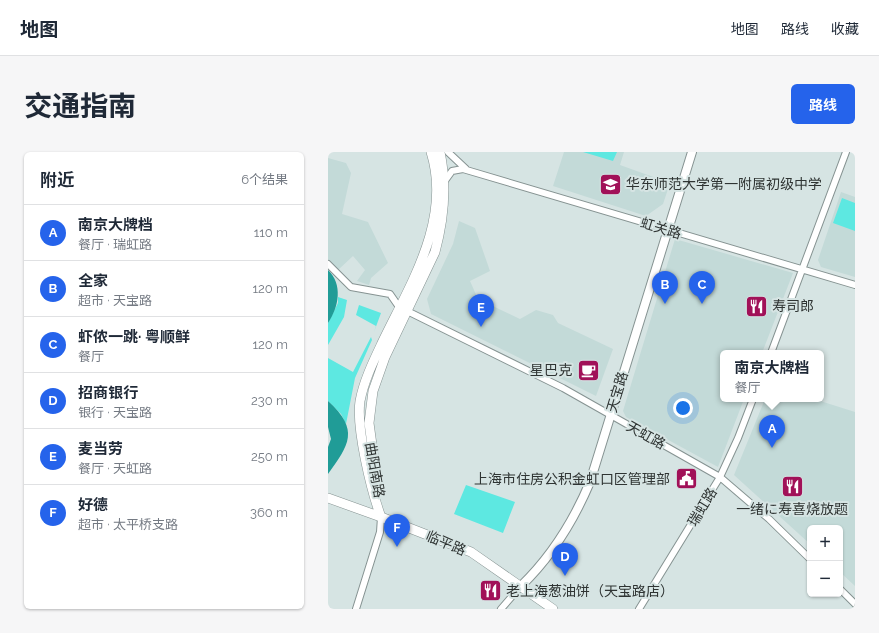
<!DOCTYPE html>
<html lang="zh">
<head>
<meta charset="utf-8">
<style>
  :root { --surface:#fff; --page:#f6f6f7; --text:#1f2937; --muted:#747a83; --line:#e0e1e3; --accent:#2563eb }
  body { margin:0; font-family:Raleway,"Noto Sans SC","Noto Sans JP",sans-serif; background:var(--page); color:var(--text) }
  .controls { position:absolute; right:12px; bottom:12px; display:grid; overflow:hidden; border-radius:6px; box-shadow:0 1px 3px #0004 }
  .controls button { width:36px; height:36px; display:grid; place-items:center; padding:0; border:0; border-bottom:1px solid var(--line); background:var(--surface); color:var(--text); font:20px sans-serif }
  .you { position:absolute; left:355px; top:256px; width:14px; height:14px; margin:-10px; border:3px solid #fff; border-radius:50%; background:#1a73e8; box-shadow:0 0 0 6px #1a73e833 }
  .badge { display:grid; place-items:center; width:26px; height:26px; border-radius:50%; background:var(--accent); color:#fff; font-size:13px; font-weight:700 }
  .pin { position:absolute; translate:-50% -33px; filter:drop-shadow(0 1px 2px #0008) }
  .pin::after { content:''; position:absolute; top:21px; width:14px; height:12px; background:inherit; clip-path:polygon(0 0,100% 0,50% 100%) }
  .popup { position:absolute; left:392px; top:198px; width:104px; height:52px; box-sizing:border-box; display:grid; place-content:center; border-radius:6px; background:var(--surface); filter:drop-shadow(0 1px 3px #0005); font-size:13px; white-space:nowrap; color:var(--muted) }
  .popup b { font-size:15px; color:var(--text) }
  .popup::after { content:''; position:absolute; left:50%; top:100%; margin-left:-8px; border:8px solid transparent; border-top-color:var(--surface) }
  .list { margin:0; padding:0; list-style:none }
  h2 { display:flex; justify-content:space-between; align-items:center; height:52px; margin:0; padding:0 16px; font-size:17px }
  h2 small { font-size:13px; font-weight:400; color:var(--muted) }
  .list li { display:grid; grid-template-columns:26px 1fr auto; gap:12px; align-items:center; box-sizing:border-box; height:56px; padding:0 16px; border-top:1px solid var(--line) }
  .list b { display:block; font-size:15px; white-space:nowrap }
  .list p { margin:0; font-size:13px; white-space:nowrap; color:var(--muted) }
  .list em { font-size:13px; font-style:normal; color:var(--muted) }
  .map { position:relative; flex:none; width:527px; height:457px; overflow:hidden; border-radius:6px }
  header { display:flex; align-items:center; gap:24px; box-sizing:border-box; height:56px; padding:0 20px; background:var(--surface); border-bottom:1px solid var(--line) }
  header strong { font-size:19px }
  nav { display:flex; gap:22px; margin-inline-start:auto; font-size:14px }
  .intro { display:flex; align-items:center; justify-content:space-between; box-sizing:border-box; height:96px; padding:0 24px }
  h1 { margin:0; font-size:28px }
  .button { padding:10px 18px; border-radius:6px; background:var(--accent); color:#fff; font-size:14px; font-weight:700 }
  main { display:flex; gap:24px; padding:0 24px }
  aside { flex:1; background:var(--surface); border-radius:6px; box-shadow:0 1px 3px #0004 }
  .map>svg:first-child { display:block }
</style>
</head>
<body>
<header>
<strong>地图</strong>
<nav><a>地图</a><a>路线</a><a>收藏</a></nav>
</header>
<div class="intro"><h1>交通指南</h1><a class="button">路线</a></div>
<main>
<aside>
<h2>附近<small>6个结果</small></h2>
<ul class="list">
<li><span class="badge">A</span><div><b>南京大牌档</b><p>餐厅 · 瑞虹路</p></div><em>110 m</em></li>
<li><span class="badge">B</span><div><b>全家</b><p>超市 · 天宝路</p></div><em>120 m</em></li>
<li><span class="badge">C</span><div><b>虾侬一跳· 粤顺鲜</b><p>餐厅</p></div><em>120 m</em></li>
<li><span class="badge">D</span><div><b>招商银行</b><p>银行 · 天宝路</p></div><em>230 m</em></li>
<li><span class="badge">E</span><div><b>麦当劳</b><p>餐厅 · 天虹路</p></div><em>250 m</em></li>
<li><span class="badge">F</span><div><b>好德</b><p>超市 · 太平桥支路</p></div><em>360 m</em></li>
</ul>
</aside>
<div class="map">
<svg width="527" height="457" viewBox="0 0 527 457">
  <rect width="100%" height="100%" fill="#d6e4e3"/>
  <!-- built -->
  <path fill="#c3dad8" d="M236 0H296L292 13 342 31 335 52 318 64 225 34Z
    M0 6 18 11 23 21 14 62 40 70 60 111 43 126 41 133 29 129 37 118 25 104 10 118 0 107Z
    M513 40 527 45V125L493 115 490 108Z
    M131 69 147 76 162 119 142 129 150 147 192 167 208 158 225 163 230 171 285 197 268 244 103 162 99 147 125 92Z
    M347 87 465 121 434 201H395V247H416L390 315 298 265 295 259Z
    M437 247H486L527 260V434L512 420V376H482V392L406 323Z"/>
  <!-- green -->
  <path fill="#5de8e1" d="M255 0H289L285 9Z
    M514 46 527 51V79L505 71Z
    M10 145 19 148 16 165 0 193V171L10 151Z
    M31 153 53 161 46 180 48 174 28 163Z
    M43 185 44 188 27 226 18 272 13 262 0 249V206L25 220Z
    M138 333 187 350 175 381 126 362Z"/>
  <!-- water -->
  <path fill="#209c97" d="M0 118C15 132 11 155 0 171Z
    M0 249C32 278 21 293 0 322V295L3 287 0 275Z"/>
  <g fill="none" stroke-linecap="round" stroke-linejoin="round">
    <defs>
      <path id="minor" d="M120 0 138 17
        M116 30 124 19 135 17 527 133
        M0 112 23 135 62 142 71 155 235 236 392 325 441 367 482 407
        M443 201 518 0
        M512 437 527 452
        M28 457 52 380 53 365
        M173 457 193 434
        M311 457 392 325 410 286 425 247"/>
      <path id="tertiary" d="M193 434C223 405 246 368 262 330L364 0"/>
      <path id="secondary" d="M48 322 41 271 45 239 57 205 107 100C116 67 119 33 112 0
        M0 346 53 365 143 400 225 457
        M53 365C43 338 28 276 32 249 36 228 46 208 55 189 83 131 124 67 103 0"/>
    </defs>
    <!-- minor casing -->
    <use href="#minor" stroke="#869392" stroke-width="8"/>
    <!-- tertiary casing -->
    <use href="#tertiary" stroke="#869392" stroke-width="10"/>
    <!-- secondary casing -->
    <use href="#secondary" stroke="#869392" stroke-width="10"/>
    <!-- minor -->
    <use href="#minor" stroke="#fff" stroke-width="6"/>
    <!-- tertiary -->
    <use href="#tertiary" stroke="#fff" stroke-width="8"/>
    <!-- secondary -->
    <use href="#secondary" stroke="#fff" stroke-width="9"/>
  </g>
  <!-- icons -->
  <defs>
    <symbol id="school-square" viewBox="-11 -11 22 22"><rect x="-9" y="-9" width="18" height="18" rx="4" fill="#a11158" stroke="#d6e4e3"/><path d="M0-5L7-2L0 1L-7-2ZM-4 1L0 2.5L4 1V4Q0 6-4 4Z" fill="#fff"/></symbol>
    <symbol id="restaurant-square" viewBox="-11 -11 22 22"><rect x="-9" y="-9" width="18" height="18" rx="4" fill="#a11158" stroke="#d6e4e3"/><path d="M-5-6h1v4h1v-4h1v4h1v-4h1v5L-1.5 .5V6h-2V.5L-5-1ZM5-6V6H3V1.5H1.5Q1.5-4 5-6Z" fill="#fff"/></symbol>
    <symbol id="cafe-square" viewBox="-11 -11 22 22"><rect x="-9" y="-9" width="18" height="18" rx="4" fill="#a11158" stroke="#d6e4e3"/><path d="M-5.5-4.5H6V0H3Q3 3.5 0 3.5H-2.5Q-5.5 3.5-5.5 0ZM3-3.2v2h1.7v-2ZM-6 4.5H4V6H-6Z" fill="#fff"/></symbol>
    <symbol id="civic-square" viewBox="-11 -11 22 22"><rect x="-9" y="-9" width="18" height="18" rx="4" fill="#a11158" stroke="#d6e4e3"/><path d="M-.6-6.5H3V-4.5H.6V-3L4-1V1h2V6H-6V1h2V-1L-.6-3ZM-1.2 2.5V6h2.4V2.5Z" fill="#fff"/></symbol>
  </defs>
  <g fill-rule="evenodd">
    <use href="#school-square" x="270" y="20" width="25" height="25"/>
    <use href="#restaurant-square" x="416" y="142" width="25" height="25"/>
    <use href="#cafe-square" x="248" y="206" width="25" height="25"/>
    <use href="#civic-square" x="346" y="314" width="25" height="25"/>
    <use href="#restaurant-square" x="452" y="322" width="25" height="25"/>
    <use href="#restaurant-square" x="150" y="426" width="25" height="25"/>
  </g>
  <g text-anchor="middle" dominant-baseline="central" stroke-width="4" stroke-linejoin="round" paint-order="stroke">
    <!-- poi labels -->
    <g font-size="14" fill="#2f3433" stroke="#d6e4e3" text-anchor="start">
      <text x="298" y="32">华东师范大学第一附属初级中学</text>
      <text x="444" y="154">寿司郎</text>
      <text x="244" y="218" text-anchor="end">星巴克</text>
      <text x="342" y="327" text-anchor="end">上海市住房公积金虹口区管理部</text>
      <text x="464" y="357" text-anchor="middle">一绪に寿喜烧放题</text>
      <text x="178" y="439">老上海葱油饼（天宝路店）</text>
    </g>
    <!-- street labels -->
    <g font-size="14" fill="#2f3433" stroke="#d6e4e3">
      <text transform="translate(333 76) rotate(17)">虹关路</text>
      <text transform="translate(289 240) rotate(-73)">天宝路</text>
      <text transform="translate(318 283) rotate(29)">天虹路</text>
      <text transform="translate(47 318) rotate(80)">曲阳南路</text>
      <text transform="translate(374 355) rotate(-59)">瑞虹路</text>
      <text transform="translate(118 391) rotate(23)">临平路</text>
    </g>
  </g>
</svg>
<div class="controls">
<button>+</button>
<button>−</button>
</div>
<div class="you"></div>
<div class="pin badge" style="left:444px;top:296px">A</div>
<div class="popup"><b>南京大牌档</b>餐厅</div>
<div class="pin badge" style="left:337px;top:152px">B</div>
<div class="pin badge" style="left:374px;top:152px">C</div>
<div class="pin badge" style="left:237px;top:424px">D</div>
<div class="pin badge" style="left:153px;top:175px">E</div>
<div class="pin badge" style="left:69px;top:395px">F</div>
</div>
</main>
</body>
</html>
